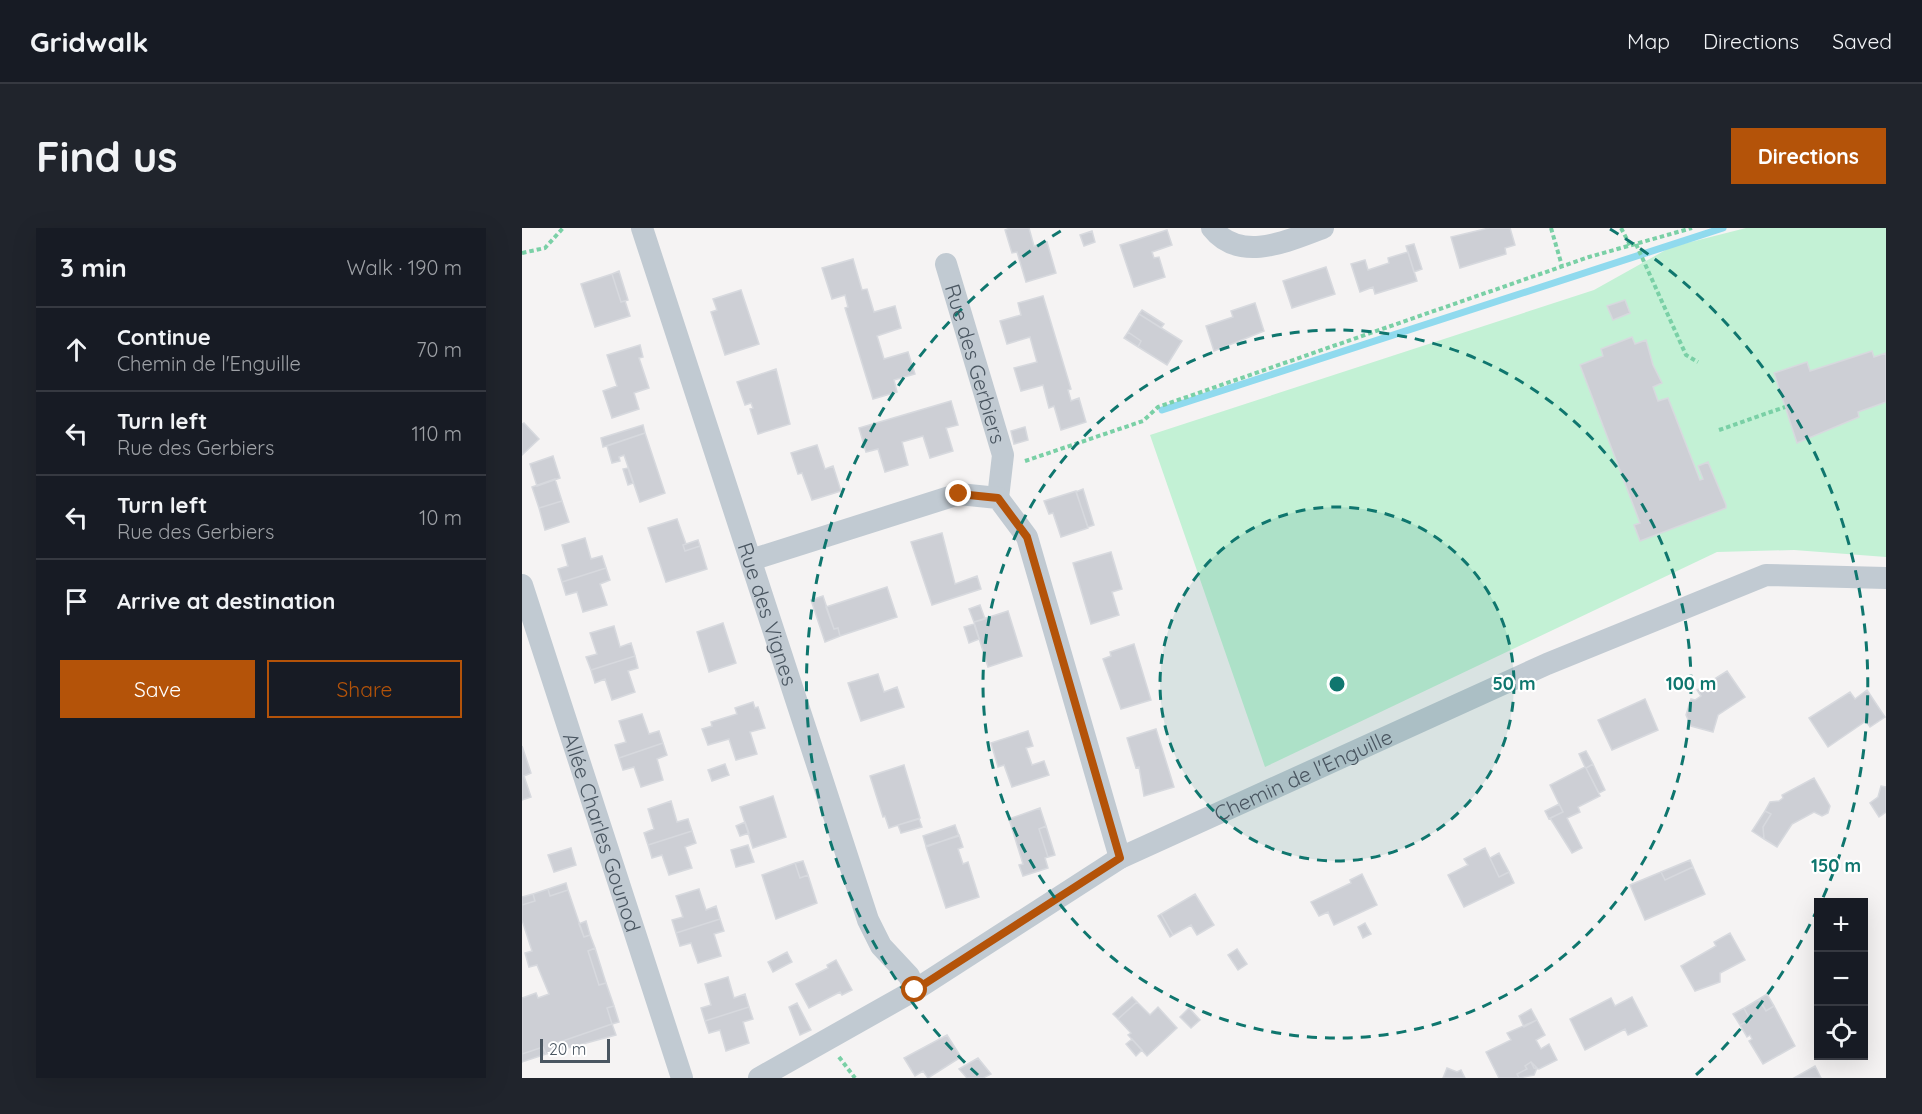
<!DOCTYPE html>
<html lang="en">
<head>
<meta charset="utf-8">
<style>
  :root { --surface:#171b24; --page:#20242c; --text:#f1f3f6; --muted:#9ea1a6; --line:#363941; --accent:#b45309 }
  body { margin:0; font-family:Quicksand,sans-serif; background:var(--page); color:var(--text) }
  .controls { position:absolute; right:18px; bottom:18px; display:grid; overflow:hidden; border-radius:0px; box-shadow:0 6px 24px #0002 }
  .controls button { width:54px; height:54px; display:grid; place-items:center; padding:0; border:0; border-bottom:2px solid var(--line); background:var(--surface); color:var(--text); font:30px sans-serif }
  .scale { position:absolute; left:18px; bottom:15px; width:70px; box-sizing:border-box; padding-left:6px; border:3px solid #4a5661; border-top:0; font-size:16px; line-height:21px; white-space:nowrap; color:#4a5661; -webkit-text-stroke:4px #fff; paint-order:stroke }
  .stop { position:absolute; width:18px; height:18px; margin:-14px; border:4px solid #b45309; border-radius:50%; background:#fff }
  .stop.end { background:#b45309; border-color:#fff; box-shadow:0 2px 6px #0008 }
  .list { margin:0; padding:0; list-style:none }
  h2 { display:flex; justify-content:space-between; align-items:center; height:78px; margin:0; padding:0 24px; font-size:26px }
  h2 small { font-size:20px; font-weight:400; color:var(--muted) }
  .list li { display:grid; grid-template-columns:39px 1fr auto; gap:18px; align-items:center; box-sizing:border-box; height:84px; padding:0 24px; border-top:2px solid var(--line) }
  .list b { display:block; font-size:22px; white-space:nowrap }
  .list p { margin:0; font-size:20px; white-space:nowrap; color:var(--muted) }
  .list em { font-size:20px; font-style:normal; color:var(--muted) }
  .actions { display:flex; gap:12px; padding:18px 24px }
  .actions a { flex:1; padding:14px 0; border:2px solid var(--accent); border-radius:0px; text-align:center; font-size:21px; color:var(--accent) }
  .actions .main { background:var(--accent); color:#fff }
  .icon { flex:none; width:33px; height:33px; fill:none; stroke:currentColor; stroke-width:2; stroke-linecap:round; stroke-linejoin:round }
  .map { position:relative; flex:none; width:1364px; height:850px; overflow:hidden; border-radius:0px }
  header { display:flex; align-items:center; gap:36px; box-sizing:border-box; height:84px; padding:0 30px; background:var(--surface); border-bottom:2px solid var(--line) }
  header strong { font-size:28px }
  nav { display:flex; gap:33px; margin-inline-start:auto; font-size:21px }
  .intro { display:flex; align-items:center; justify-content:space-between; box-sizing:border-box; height:144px; padding:0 36px }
  h1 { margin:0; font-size:42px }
  .button { padding:15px 27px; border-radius:0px; background:var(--accent); color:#fff; font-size:21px; font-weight:700 }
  main { display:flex; gap:36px; padding:0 36px }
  aside { flex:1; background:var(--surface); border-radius:0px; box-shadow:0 6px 24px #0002 }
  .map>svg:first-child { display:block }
</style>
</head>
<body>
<header>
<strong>Gridwalk</strong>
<nav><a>Map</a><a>Directions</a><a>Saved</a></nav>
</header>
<div class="intro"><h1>Find us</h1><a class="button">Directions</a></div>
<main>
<aside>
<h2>3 min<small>Walk · 190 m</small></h2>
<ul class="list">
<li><svg class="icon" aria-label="ahead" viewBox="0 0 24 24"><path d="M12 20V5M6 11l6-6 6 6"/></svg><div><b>Continue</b><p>Chemin de l'Enguille</p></div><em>70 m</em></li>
<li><svg class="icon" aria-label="left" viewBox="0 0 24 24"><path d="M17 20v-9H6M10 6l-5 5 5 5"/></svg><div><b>Turn left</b><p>Rue des Gerbiers</p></div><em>110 m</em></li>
<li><svg class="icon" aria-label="left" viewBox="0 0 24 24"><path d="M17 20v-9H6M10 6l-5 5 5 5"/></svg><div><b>Turn left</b><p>Rue des Gerbiers</p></div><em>10 m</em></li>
<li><svg class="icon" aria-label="arrive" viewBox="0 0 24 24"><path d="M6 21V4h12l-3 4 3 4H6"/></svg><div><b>Arrive at destination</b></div></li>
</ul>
<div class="actions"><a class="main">Save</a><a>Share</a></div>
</aside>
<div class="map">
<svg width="1364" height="850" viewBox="0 0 1364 850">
  <rect width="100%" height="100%" fill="#f5f3f3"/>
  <!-- green -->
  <path fill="#c3f1d5" d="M1224 0H1364V329L1272 322 1195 324 743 539 628 207 1072 62 1149 19Z"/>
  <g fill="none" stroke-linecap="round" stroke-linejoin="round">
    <!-- stream -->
    <path stroke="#90daee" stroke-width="7" d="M640 182 1201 0"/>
  </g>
  <!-- building -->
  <path fill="#cdcfd5" stroke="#d7d9de" stroke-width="1.5" d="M488 0H507L512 18 525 14 534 45 504 54 495 24 490 25 483 2Z
    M967 0H988L993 17 983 20 984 26 938 40 929 9Z
    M645 2 650 17 630 24 632 30 637 29 643 49 612 59 598 17Z
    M570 3 573 14 562 18 558 7Z
    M892 16 900 41 892 44 884 18Z
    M886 24 895 53 853 66 851 59 838 64 829 36 843 32 846 42 867 35 866 30Z
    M331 31 340 62 345 61 352 84 373 78 379 100 355 108 362 131 386 124 393 146 372 152 375 164 351 171 323 80 326 79 323 67 310 71 300 40Z
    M804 39 813 66 770 80 761 53Z
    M97 43 106 72 99 74 90 46Z
    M90 46 99 74 103 73 108 88 73 99 59 56Z
    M219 62 237 116 203 127 189 84 195 82 191 71Z
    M521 68 549 161 546 162 549 173 557 170 564 194 539 202 532 178 527 180 521 157 499 163 492 140 515 134 508 109 485 116 478 93 499 87 496 75Z
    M1103 72 1108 85 1091 92 1085 78Z
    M733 75 742 103 692 123 684 98 711 89 709 83Z
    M620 82 642 96 639 100 617 86Z
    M617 86 660 113 645 137 616 119 619 113 606 104Z
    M606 104 619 113 616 119 602 110Z
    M1110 109 1113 116 1124 112 1131 137 1140 155 1131 159 1136 173 1146 170 1178 252 1181 251 1176 238 1186 234 1204 277V280L1118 313 1112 297 1118 295 1058 137 1081 128 1079 121Z
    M118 117 121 129 117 130 127 160 112 165 117 181 90 190 81 163 95 158 85 127Z
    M1350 123 1352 129 1364 125V174L1336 184 1337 189 1275 215 1252 145 1285 134 1288 143Z
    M254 141 268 196 236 206 228 181 231 180 229 175 223 177 215 154Z
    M429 173 436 197 424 200 431 223 408 230 401 208 380 214 386 237 363 244 356 221 344 224 337 200Z
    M2 195 17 211 0 227V196Z
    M121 197 123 205 81 219 79 210Z
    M503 199 506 212 492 216 489 203Z
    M123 205 143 265 118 274 102 227 97 229 98 233 90 235 85 218Z
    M295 217 303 241 311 238 319 263 290 272 280 245 276 246 269 225Z
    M31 228 38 250 15 258 8 236Z
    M106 240 111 255 106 257 101 241Z
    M33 251 40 273 17 280 10 259Z
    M561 261 572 297 566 299 554 264Z
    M554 263 566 300 539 309 531 285 527 286 522 273Z
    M40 273 47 294 23 302 17 280Z
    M155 291 164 316 161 317 163 323 178 318 185 341 144 354 126 300Z
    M420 305 433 356 455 348 459 361 410 377 389 314Z
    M63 310 69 331 80 328 84 340 40 354 36 341 46 338 40 317Z
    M176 312 178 318 163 323 161 317Z
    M589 324 600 361 590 364 597 387 569 396 551 335Z
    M84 340 88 352 78 356 85 377 61 384 55 364 44 367 40 354Z
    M365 359 375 389 318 408 316 400 312 401 304 379Z
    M301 368 312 401 316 400 318 408 303 414 289 372Z
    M458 377 463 391 452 394 447 381Z
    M486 383 500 428 466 439 452 394Z
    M201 395 214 435 187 444 175 404Z
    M452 396 457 411 447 415 442 399Z
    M92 398 98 419 109 415 113 428 69 442 64 429 75 426 68 405Z
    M612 416 629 472 599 481 581 431 589 428 588 424Z
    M113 428 116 440 106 443 113 464 90 472 83 451 73 455 69 442Z
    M1205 443 1223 469 1196 487 1191 504 1169 498 1164 487 1169 471 1173 472 1179 468 1175 462Z
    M356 446 362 464 375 459 382 479 339 493 326 455Z
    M1345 462 1363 489 1348 499 1344 493 1306 519 1287 490 1328 464 1333 471Z
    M1123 471 1136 502 1090 522 1076 492Z
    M231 474 233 480 236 479 243 500 228 504 235 526 214 532 207 511 186 517 180 501 190 498 189 494 215 486 213 480Z
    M120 486 127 506 137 503 141 515 97 530 93 517 104 514 97 493Z
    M634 501 652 559 622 568 617 539 614 540 605 510Z
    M506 503 511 518 504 520 510 537 522 533 527 547 490 559 482 537 476 539 469 515Z
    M141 515 145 527 135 531 141 552 119 559 112 539 101 542 97 530Z
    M0 518 9 545 2 548 9 569 0 572Z
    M1064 523 1071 536 1064 540 1078 568 1056 579 1058 584 1045 590 1060 620 1050 625 1028 590 1041 584 1028 557 1063 539 1057 526Z
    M203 536 207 547 190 553 186 542Z
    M1071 536 1083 562 1077 565 1064 540Z
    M382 537 398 590 367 600 363 588 361 589 348 548Z
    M1292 550 1308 578 1306 585 1300 588 1292 584 1270 596 1255 619 1242 611 1241 599 1249 586 1243 583 1248 574 1257 573 1261 570 1260 567Z
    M1359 558 1364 559V584L1357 589 1348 575 1356 569Z
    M251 568 264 609 231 620 218 579Z
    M149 573 155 594 166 591 170 603 126 617 122 605 132 601 126 581Z
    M1037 576 1041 584 1027 591 1023 583Z
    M518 580 524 598 517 601 526 629 523 630 526 640 501 648 497 637 501 636 487 591Z
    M1243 583 1249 586 1241 599 1242 611 1230 603Z
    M397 591 400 599 379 605 376 597Z
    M223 594 227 605 218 608 214 598Z
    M433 597 437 608 404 618 401 608Z
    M524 598 533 627 526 629 517 601Z
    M170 603 174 615 163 619 170 640 147 647 140 627 130 630 126 617Z
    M437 607 441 619 436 621 441 636 446 634 457 669 424 680 404 619Z
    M226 617 232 634 214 639 209 622Z
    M49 620 54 637 32 644 26 627Z
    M963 620 977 649 987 644 992 655 942 679 926 647 946 637 942 631Z
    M977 625 987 644 977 649 968 630Z
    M1168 632 1171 639 1143 652 1139 644Z
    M281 633 286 647 278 650 273 635Z
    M273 635 278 650 286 647 295 675 254 691 240 647Z
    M1171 639 1183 666 1123 692 1108 657 1139 644 1143 652Z
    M840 646 855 677 812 697 806 684 797 688 789 674 829 655 828 652Z
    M44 655 46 662 28 668 26 661Z
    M26 661 28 668 46 662 62 709 68 707 73 720 66 723 77 757 84 755 92 778 85 780 90 796 29 817 31 824 24 826 21 819 0 826V770L14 765 16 770 27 766 15 737 7 739 3 725 10 723 0 692V677L13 673 11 666Z
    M177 661 184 682 194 678 198 691 154 705 150 692 161 689 154 668Z
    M11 666 13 673 0 677V669Z
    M673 666 692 697 675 707 669 697 651 707 639 686Z
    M639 686 651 707 648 709 636 688Z
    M198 691 202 703 192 706 199 728 176 735 169 715 158 718 154 705Z
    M64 693 68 707 62 709 57 696Z
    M843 695 849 706 841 710 836 699Z
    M1208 705 1223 732 1198 745V754L1173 763 1159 738 1194 718 1192 714Z
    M73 720 84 755 77 757 66 723Z
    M715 721 725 736 716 742 706 727Z
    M265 724 270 734 251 744 246 734Z
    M314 732 330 762 320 767 318 764 287 780 274 756 306 740 305 737Z
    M206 749 212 770 223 766 227 779 183 793 179 780 189 777 183 756Z
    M1245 766 1252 778 1244 783 1237 771Z
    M610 769 615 774 596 791 591 786Z
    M1110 769 1125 798 1106 807 1103 801 1063 822 1048 791 1089 770 1093 778Z
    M1237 771 1244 783 1252 778 1273 818 1241 836 1227 813 1230 811 1228 807 1225 809 1218 797 1228 792 1222 780Z
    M615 774 628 787 636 779 655 800 625 828 606 807 609 805 596 791Z
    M275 775 289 802 278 807 267 779Z
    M92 778 97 794 90 796 85 780Z
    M227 779 231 791 221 794 227 815 204 823 198 802 187 805 183 793Z
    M667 780 678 792 669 800 658 789Z
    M1222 780 1228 792 1218 797 1211 786Z
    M1009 781 1015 792 1002 799 997 788Z
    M1015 792 1023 807 1014 812 1019 821 1027 816 1035 832 1017 841 1012 840 1009 834 1003 838 1005 841 995 846 997 850H977L964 824 989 812 985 805Z
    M90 796 94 807 31 824 29 817Z
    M425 807 439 829 406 850 401 843 393 848 382 830Z
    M610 811 620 822 614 828 604 816Z
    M21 819 24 826 0 834V826Z
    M456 830 469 846 461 850H445L437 841Z
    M1009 834 1015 840 1012 847 997 850 995 846 1005 841 1003 838Z
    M1293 838 1299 850H1272Z
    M925 840 935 844 939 842 943 850H921Z"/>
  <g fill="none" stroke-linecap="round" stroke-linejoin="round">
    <!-- path -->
    <path stroke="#7ad0a6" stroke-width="4" stroke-dasharray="4.5 3" stroke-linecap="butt" d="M1029 0 1040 38
      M1099 0 1108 17
      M1114 16 1164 127 1176 134
      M0 25 23 20 41 0
      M1197 202 1263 179
      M503 233 621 193 636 179 1067 29 1170 0
      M317 829 333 850"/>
    <!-- minor -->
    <g stroke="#c1cad2" stroke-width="22">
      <path id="s1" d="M120 0 346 692 359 718 387 748 393 762"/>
      <path d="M690 0C718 36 768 12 801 0"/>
      <path id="s2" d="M424 36 481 227 476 270"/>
      <path d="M229 332 437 266 476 270 505 309 598 630"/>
      <path id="s3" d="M0 357 160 850"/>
      <path id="s4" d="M237 850 393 762 598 630 1025 436 1244 347 1364 350"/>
    </g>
  </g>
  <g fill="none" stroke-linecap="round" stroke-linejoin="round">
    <!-- route -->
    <path stroke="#b45309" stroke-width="8" d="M393 762 598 630 505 309 476 270 437 266"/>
  </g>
  <!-- distance rings -->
  <circle cx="815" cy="456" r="177" fill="#0f766e" fill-opacity=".12"/>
  <g fill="none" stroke="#0f766e" stroke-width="3" stroke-dasharray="10 8">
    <circle cx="815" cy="456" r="177"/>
    <circle cx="815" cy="456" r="354"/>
    <path d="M1296 680A531 531 0 0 1 1174 847M456 847A531 531 0 0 1 542 1M1088 1A531 531 0 0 1 1300 672"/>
  </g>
  <g text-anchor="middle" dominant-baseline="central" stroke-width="4.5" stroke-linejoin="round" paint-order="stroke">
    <!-- street labels -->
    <g font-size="21" fill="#4a5661" stroke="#fff">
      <text stroke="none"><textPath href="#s2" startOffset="104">Rue des Gerbiers</textPath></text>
      <text stroke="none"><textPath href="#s1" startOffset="406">Rue des Vignes</textPath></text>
      <text stroke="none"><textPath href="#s4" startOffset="624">Chemin de l'Enguille</textPath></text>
      <text stroke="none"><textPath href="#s3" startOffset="260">Allée Charles Gounod</textPath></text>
    </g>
  </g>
  <circle cx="815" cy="456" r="9" fill="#0f766e" stroke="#fff" stroke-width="3"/>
  <g font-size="18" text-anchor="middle" font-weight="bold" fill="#0f766e" stroke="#fff" stroke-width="4.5" stroke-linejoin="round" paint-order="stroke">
    <text x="992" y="462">50 m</text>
    <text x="1169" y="462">100 m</text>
    <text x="1314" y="644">150 m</text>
  </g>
</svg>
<div class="controls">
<button>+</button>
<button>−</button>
<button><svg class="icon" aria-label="locate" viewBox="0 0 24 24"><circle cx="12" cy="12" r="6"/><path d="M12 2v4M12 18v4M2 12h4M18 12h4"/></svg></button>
</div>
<div class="scale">20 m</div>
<div class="stop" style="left:393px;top:762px"></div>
<div class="stop end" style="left:437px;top:266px"></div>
</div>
</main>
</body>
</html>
